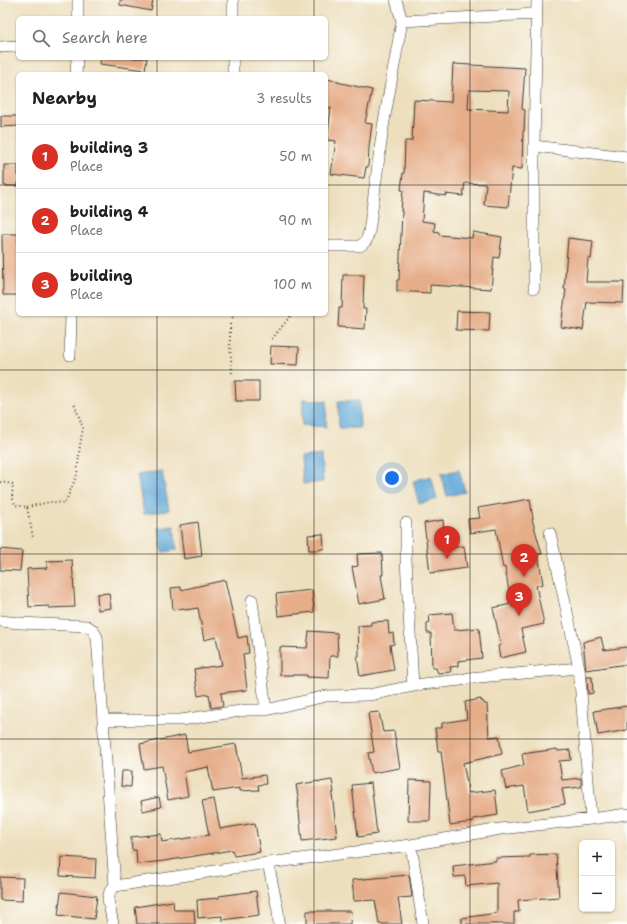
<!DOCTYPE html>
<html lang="en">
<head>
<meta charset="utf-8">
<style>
  :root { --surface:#fff; --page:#f6f6f6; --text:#202124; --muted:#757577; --line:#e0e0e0; --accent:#d93025 }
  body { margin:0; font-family:"Shantell Sans",sans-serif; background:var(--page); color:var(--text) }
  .controls { position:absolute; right:12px; bottom:12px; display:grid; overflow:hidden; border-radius:6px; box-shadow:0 1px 3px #0004 }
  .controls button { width:36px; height:36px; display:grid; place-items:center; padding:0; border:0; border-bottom:1px solid var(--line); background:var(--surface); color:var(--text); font:20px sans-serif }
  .you { position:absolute; left:392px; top:478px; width:14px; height:14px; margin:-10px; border:3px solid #fff; border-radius:50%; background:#1a73e8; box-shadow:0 0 0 6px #1a73e833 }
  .badge { display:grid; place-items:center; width:26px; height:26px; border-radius:50%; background:var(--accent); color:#fff; font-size:13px; font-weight:700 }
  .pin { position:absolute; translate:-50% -33px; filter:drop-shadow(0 1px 2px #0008) }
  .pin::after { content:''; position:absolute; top:21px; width:14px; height:12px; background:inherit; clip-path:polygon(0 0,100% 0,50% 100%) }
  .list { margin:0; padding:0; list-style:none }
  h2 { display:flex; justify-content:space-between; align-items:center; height:52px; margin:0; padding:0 16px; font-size:17px }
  h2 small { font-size:13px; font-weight:400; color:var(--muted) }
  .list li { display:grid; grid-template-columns:26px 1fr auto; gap:12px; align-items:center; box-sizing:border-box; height:64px; padding:0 16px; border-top:1px solid var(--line) }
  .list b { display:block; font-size:15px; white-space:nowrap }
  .list p { margin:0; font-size:13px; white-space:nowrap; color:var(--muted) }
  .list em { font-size:13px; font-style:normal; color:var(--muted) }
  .icon { flex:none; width:22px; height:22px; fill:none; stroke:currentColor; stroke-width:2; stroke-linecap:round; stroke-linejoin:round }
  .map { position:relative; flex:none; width:627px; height:924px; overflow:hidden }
  .search { position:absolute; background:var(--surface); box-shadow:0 1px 3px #0004; left:16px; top:16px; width:312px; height:44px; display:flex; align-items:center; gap:10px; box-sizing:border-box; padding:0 14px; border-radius:6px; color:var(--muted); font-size:15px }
  .panel { position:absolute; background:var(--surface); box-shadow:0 1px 3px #0004; left:16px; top:72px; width:312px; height:244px; border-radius:6px }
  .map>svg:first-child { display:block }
</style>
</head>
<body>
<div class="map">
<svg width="627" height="924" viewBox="0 0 627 924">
  <rect width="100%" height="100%" fill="#fdfcf7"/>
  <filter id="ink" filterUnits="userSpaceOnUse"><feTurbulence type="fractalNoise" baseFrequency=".025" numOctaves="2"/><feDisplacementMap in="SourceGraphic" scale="8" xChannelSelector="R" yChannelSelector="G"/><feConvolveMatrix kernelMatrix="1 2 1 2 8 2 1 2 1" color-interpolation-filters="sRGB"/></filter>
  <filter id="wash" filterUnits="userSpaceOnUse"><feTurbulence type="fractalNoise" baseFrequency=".012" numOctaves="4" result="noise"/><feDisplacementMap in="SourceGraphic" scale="16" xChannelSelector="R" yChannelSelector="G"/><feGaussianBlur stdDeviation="0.9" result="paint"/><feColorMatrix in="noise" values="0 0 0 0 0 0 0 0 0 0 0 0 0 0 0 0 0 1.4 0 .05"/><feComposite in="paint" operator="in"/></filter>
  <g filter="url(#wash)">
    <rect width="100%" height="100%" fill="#eddfbe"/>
    <!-- water -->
    <path fill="#61a7d7" stroke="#3e627a" d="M303 399 327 401 326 427 302 425Z
      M359 400 360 428H339L338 401Z
      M321 455 323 482 303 484 301 457Z
      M459 470 465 492 447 496 441 474Z
      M162 471 169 510 144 514 137 475Z
      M431 476 437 499 419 504 413 481Z
      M174 526 177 550 162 552 159 528Z"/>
    <g id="blocks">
      <!-- building -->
      <path fill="#e6ad89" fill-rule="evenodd" d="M120 0H153L151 11 120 5Z
        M101 58H147L145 70 100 64Z
        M453 64 525 68 522 109 525 110 524 131H523L522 169 512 168 508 207 484 205 486 184 465 183 463 196 446 194V196L424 193 422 221 435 223 434 231 439 232V235L472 238 473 232 502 237 499 258 494 257 491 289 430 285V293L397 291V280H399L402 211H401L403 190H401L403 173H404L405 141H412L414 100 451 102ZM469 90 509 91 508 111 468 109Z
        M326 79 337 81V82L372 90 365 123 372 124 369 147 368 167H366L364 178 331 174 336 141 327 140 331 108H326Z
        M1 116H18V126L1 127Z
        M4 165H18V186H4Z
        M2 234H18V295H3Z
        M568 238 593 241 591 259 588 258 586 282H624L623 303 587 302 583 330 561 327 566 289H564Z
        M343 275H364L363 309H366L365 329 338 327 339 308H342Z
        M457 311 490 312 489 331 456 330Z
        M271 346 299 347 298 365 270 364Z
        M235 381H259V401H236Z
        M530 499 533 519H532L542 554H538L543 584 536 586 544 624 521 629 526 652 500 658 498 646 501 645 493 608 511 604 505 567 503 568 496 529 470 533 468 519 480 518 478 508Z
        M443 520 446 548 464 546 467 568 430 573 424 523Z
        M198 522 202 556 184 559 180 525Z
        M323 534 324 548 319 550H309L308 535Z
        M0 549 22 551 20 571 0 570Z
        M382 553 383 575H381L385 599 359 604 352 567 358 566 357 554Z
        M72 560 75 607 49 608V606L29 607 27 569 47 568V561Z
        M225 580 238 638 247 636 249 653 243 654 247 690 221 693 223 706 211 708 209 694 198 696 194 669 222 665 216 637 204 640 198 608 185 610 184 608 173 610 171 588 181 587V590Z
        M312 590 314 612 278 616 276 594Z
        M109 593 111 608 98 610 97 594Z
        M452 613 454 630 479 628 482 658 458 661V666L450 667 451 672 438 673 436 668H432L431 633H427V623L430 622 429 615Z
        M388 621 389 634 393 633 394 644 390 645 394 670 360 676 357 657 359 656 358 626 371 625V622Z
        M309 631 337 633 338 656H330L329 678 307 677V675H280V647L307 648Z
        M601 637 604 650 627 647V664L586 670 583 642Z
        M587 677H592L593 693 588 694Z
        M481 699V701H483L484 704H487L489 737 499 736 502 754 463 763 469 793 495 790 498 815 473 819V822L450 825 441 751H438L435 728H442V723L467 719 465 702Z
        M627 706V730L598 735 594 711Z
        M379 712 383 732 394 731 400 768 372 773 368 753 374 752 368 713Z
        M185 735 188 752 236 744 242 778 265 775 266 784 258 785 259 790 240 791V788L213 792 208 767 184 772 188 796 168 800 162 766 144 769 140 744Z
        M557 749 558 751 570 750 571 760 559 761 562 780 581 778V787L562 789 565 804 528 811 524 786 506 789 502 771 524 765 522 754Z
        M122 771H132L131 787 121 786Z
        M332 780 334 793H332L337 837 302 841 298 802H299L296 785 319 781V782Z
        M409 780 431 781 430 821H408Z
        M371 783 377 834 358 837 352 785Z
        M159 797 161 807 143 811 141 801Z
        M214 799 220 829 255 823 260 852 234 856 232 850 164 861 137 864 136 850H132L131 837 161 834 162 842 209 835 202 801Z
        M556 854 559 897 518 900 519 912H514V924H462V918L497 913V883L466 886 465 876 454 877 453 866 496 861V858L530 857V855Z
        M61 857 96 859 95 878 60 876Z
        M409 875 412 897 398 898 402 924H379L375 900 354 901 352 880Z
        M0 877 23 878 22 901 0 900Z
        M256 891 259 915 222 920V916L198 918 197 900 219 898V896Z
        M61 892 97 896 94 919 58 915Z
        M173 901 174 910H194L195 924H137L135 907Z
        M307 911H351L350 924H307Z"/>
    </g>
  </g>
  <g filter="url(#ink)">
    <use href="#blocks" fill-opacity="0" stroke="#3b3934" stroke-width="1"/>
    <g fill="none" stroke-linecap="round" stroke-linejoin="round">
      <defs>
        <path id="street" d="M537 0 534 146 627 157
          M78 18V0
          M233 18V0
          M402 21 536 14
          M0 47 18 46
          M76 74 77 58
          M233 74V58
          M326 246H360L366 241 369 232 383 127 402 21 396 0
          M534 288V146
          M70 355 71 314
          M406 523V560L413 686
          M550 533 579 668
          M252 600 266 710
          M0 621 20 623 87 626 93 630 97 637 115 886
          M104 720H181L247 710H266L326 696 369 695 423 684 461 680 469 678 579 668 591 819
          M411 845 423 924
          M268 863 278 911 279 924
          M113 924 108 899 110 891 115 886 268 863 411 845 500 829 591 819 627 814"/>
      </defs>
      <!-- street casing -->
      <use href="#street" stroke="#3b3934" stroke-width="12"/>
      <!-- path -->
      <path stroke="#3b3934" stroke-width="2" stroke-dasharray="1 3" stroke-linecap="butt" d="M272 339 292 314
        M232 373 230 343V321L235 314
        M0 482 13 484 12 496 15 505 27 507 33 537
        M27 507 50 502 65 503 77 475 80 445 83 428 74 403"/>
      <!-- street -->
      <use href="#street" stroke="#fff" stroke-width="11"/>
    </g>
  </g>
  <!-- grid -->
  <path fill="none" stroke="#1c1c1c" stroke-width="1" stroke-opacity="0.55" d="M157 0V18M314 0V18M470 0V924M157 58V74M314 58V74M0 185H18M326 185H627M157 314V924M314 314V924M0 370H627M0 554H627M0 739H627"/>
</svg>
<div class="controls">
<button>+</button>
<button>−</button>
</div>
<div class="you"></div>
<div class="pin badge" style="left:447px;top:559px">1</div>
<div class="pin badge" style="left:524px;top:577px">2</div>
<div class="pin badge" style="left:519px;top:616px">3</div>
<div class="search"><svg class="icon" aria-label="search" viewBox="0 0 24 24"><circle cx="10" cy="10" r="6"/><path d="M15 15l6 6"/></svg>Search here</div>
<section class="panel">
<h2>Nearby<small>3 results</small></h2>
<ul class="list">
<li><span class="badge">1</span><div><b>building 3</b><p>Place</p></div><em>50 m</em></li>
<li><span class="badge">2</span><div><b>building 4</b><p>Place</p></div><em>90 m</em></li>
<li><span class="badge">3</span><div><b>building</b><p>Place</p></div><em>100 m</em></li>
</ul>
</section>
</div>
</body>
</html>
